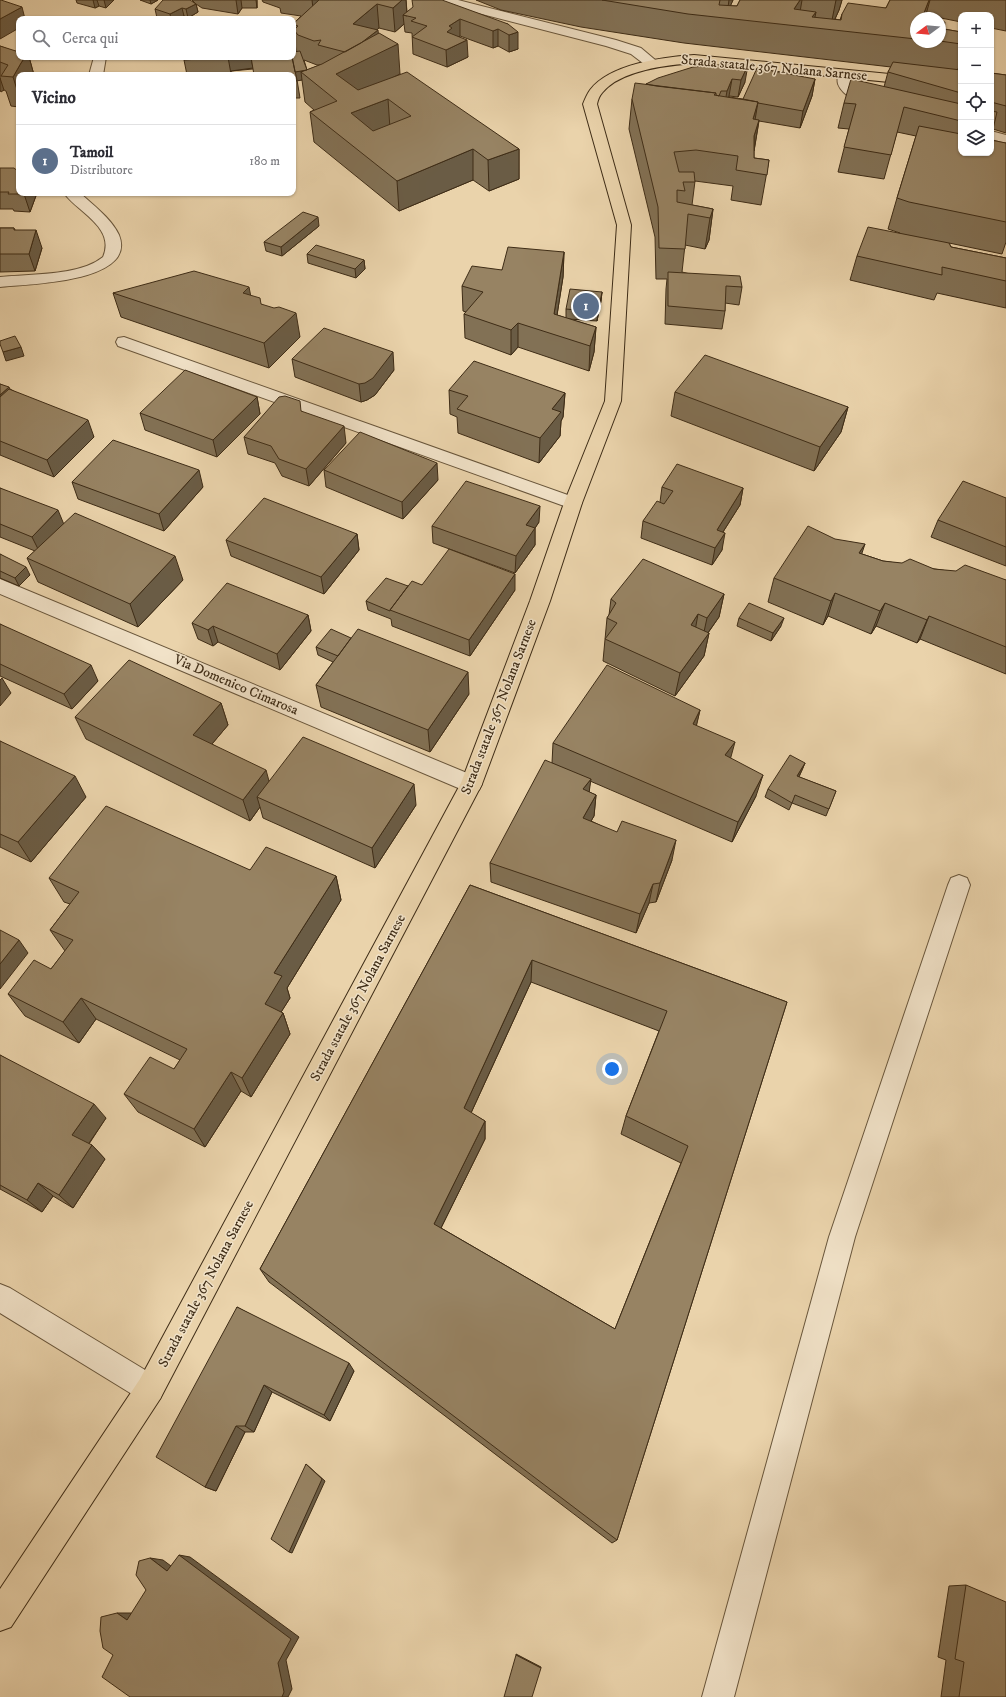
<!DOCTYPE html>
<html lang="it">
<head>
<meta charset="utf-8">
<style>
  :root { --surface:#fff; --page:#f7f7f7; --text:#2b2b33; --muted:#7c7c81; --line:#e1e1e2; --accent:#db2777 }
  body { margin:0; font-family:"IM FELL DW Pica",serif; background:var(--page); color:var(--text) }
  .controls { position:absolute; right:12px; top:12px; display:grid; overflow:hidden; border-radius:8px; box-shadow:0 1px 3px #0004 }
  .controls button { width:36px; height:36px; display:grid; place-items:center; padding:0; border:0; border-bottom:1px solid var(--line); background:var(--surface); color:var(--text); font:20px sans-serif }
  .compass { position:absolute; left:910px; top:12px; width:36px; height:36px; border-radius:50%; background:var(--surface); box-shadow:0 1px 3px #0004; rotate:254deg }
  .you { position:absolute; left:612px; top:1069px; width:14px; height:14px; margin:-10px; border:3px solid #fff; border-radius:50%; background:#1a73e8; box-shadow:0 0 0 6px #1a73e833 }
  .badge { display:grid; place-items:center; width:26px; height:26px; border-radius:50%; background:var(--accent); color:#fff; font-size:13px; font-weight:700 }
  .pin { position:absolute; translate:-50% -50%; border:2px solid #fff; box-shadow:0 1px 4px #0006 }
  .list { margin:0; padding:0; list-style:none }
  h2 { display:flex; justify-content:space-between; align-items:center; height:52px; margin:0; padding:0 16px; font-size:17px }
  h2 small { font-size:13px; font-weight:400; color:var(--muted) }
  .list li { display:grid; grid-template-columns:26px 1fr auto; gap:12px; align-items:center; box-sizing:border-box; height:72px; padding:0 16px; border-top:1px solid var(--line) }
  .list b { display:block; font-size:15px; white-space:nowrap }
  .list p { margin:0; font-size:13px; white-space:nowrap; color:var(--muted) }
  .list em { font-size:13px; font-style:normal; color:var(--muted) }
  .icon { flex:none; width:22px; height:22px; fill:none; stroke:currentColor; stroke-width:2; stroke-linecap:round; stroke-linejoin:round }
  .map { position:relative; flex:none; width:1006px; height:1697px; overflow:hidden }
  .search { position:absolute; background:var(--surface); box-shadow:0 1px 3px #0004; left:16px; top:16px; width:280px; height:44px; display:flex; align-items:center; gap:10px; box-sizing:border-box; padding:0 14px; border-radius:8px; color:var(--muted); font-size:15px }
  .panel { position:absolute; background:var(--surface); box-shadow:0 1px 3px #0004; left:16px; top:72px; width:280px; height:124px; border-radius:8px }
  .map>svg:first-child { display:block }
</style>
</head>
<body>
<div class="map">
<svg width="1006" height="1697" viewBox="0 0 1006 1697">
  <rect width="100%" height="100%" fill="#ead3ab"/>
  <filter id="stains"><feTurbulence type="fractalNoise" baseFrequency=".005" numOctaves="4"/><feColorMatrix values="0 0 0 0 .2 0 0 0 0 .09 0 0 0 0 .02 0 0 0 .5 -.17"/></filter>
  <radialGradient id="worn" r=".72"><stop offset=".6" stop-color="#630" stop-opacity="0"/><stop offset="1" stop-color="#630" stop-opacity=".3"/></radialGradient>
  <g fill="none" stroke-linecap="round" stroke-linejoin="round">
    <defs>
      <path id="minor" d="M437 0H458L616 40 641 48 660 64 658 67H648L631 54 606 46 439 3Z
        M94 57H106L103 75H89Z
        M844 70 849 71C853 78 851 86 859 92 865 97 874 97 879 104L877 107C865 110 842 95 838 84 837 81 838 77 837 74L839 71Z
        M991 131 1006 135V143L991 139Z
        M64 193H80C93 205 111 218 119 235 138 283 26 284 0 287V277C29 274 80 276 103 257 116 227 77 212 64 193Z
        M124 337 579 499 582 503 579 507 573 509 567 507 118 346 116 342 118 338Z
        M0 579 479 778 482 784 479 790 471 793 463 790 0 594Z
        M959 875 967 878 970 885 855 1237 734 1697H702L829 1237 948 885 951 878Z
        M0 1284 10 1288 160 1379 164 1389 160 1399 150 1403 140 1399 0 1313Z"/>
      <path id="major" d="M694 55 961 81V89L694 63C667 65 620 70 602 93 599 96 598 100 597 104L631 225 621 401 582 503 550 601 482 784 160 1399 11 1627 0 1631V1589L140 1379 461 783 530 601 564 503 605 401 617 225 583 104C585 99 587 94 590 90 610 64 663 57 694 55Z"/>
    </defs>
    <!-- minor casing -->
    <use href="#minor" stroke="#69563b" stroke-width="2"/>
    <!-- major casing -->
    <use href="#major" stroke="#3e2c16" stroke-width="2"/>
    <!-- minor -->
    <use href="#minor" fill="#f1e2c8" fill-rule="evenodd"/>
    <!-- major -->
    <use href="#major" fill="#ead3ab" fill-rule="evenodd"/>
  </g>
  <!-- wall -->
  <path fill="#827155" stroke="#3e2c16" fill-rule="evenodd" d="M76 0H114L106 8 99 6 95 8 77 3Z
    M140 0H158L151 4Z
    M192 0H257V8H242L238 14 202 8 196 4 198 12 188 18 184 16 179 19H160L157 18 155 9 196 4Z
    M262 0H406L407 12 508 24 518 49 509 52 498 46 493 48 460 36 458 37 468 57 447 67 413 54 412 33 405 32 404 24 395 32 379 28 377 29 378 34 400 74 394 77 519 149V179L489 191 473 180 399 211 314 142 310 112 314 110 305 102 302 80H297L300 98H293V75L253 69 231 71V74L216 75H187L184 60 185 57H293L296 51 293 24 301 16 281 13 280 8 263 2ZM304 60 317 65H320L307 70Z
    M476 0H733L730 6H737L740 0H842L839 10 835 19 840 20 842 14 886 8 890 0H1006V31L991 28V15H961V22L926 15 925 18H916V42H940V22L944 29 961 32V60L958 69 961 70V153L1006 143V242L1002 254 949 243 951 247 1006 258V308L937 293 934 300 850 280 857 256 900 233 888 229 897 198 916 136 897 132 884 179 838 172 849 129 838 128 844 103 884 87 888 72 891 67 684 43 581 27 501 10Z
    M0 46 29 57 34 75H19V107L11 106 6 91 4 90 0 91Z
    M730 64 745 82 738 97 729 96V97L743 99 815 79 812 96 800 128 759 121 754 151V158L769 160 761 205 731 200 733 186 695 181 692 205 713 209 709 240 705 249 685 245 682 272 742 287 739 305 725 303V311L722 329 665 324 666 289 667 279H656L655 237 629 129 632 99 646 84Z
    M991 73 1006 75V133L993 129 991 136Z
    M0 168 19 193H37L30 212 14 211 13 209H0Z
    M319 226 282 256 266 251 264 242Z
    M0 228H14L15 230 42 248 35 271 0 272Z
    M564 252 563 277 557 315 566 318V309L602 292 601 301 597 321 569 319 596 327 594 352 589 371 518 347 511 355 465 338 464 314 466 312 463 311 462 286 502 270Z
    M307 254 364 260 365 269 356 278 308 263Z
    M113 293 261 304 300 337 269 368 121 317Z
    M292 359 394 370 375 395 367 400 361 402 295 377Z
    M0 384 10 389 94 437 54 477 0 455Z
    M449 390 565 393 563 417 561 421 560 436 539 463 458 433 457 417 450 414Z
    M675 392 848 407 841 432 814 471 671 416Z
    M257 397 260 414 217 457 145 430 140 413Z
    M301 411 346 443 309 486 282 476 275 463 248 454 244 437Z
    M324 470 438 480 403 519 326 487Z
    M72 482 203 487 164 531 78 499Z
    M662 487 743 488 740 505 723 532 722 550 712 565 641 538 643 521 660 502Z
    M0 488 64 524 183 580 138 627 38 582 27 558 35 551 0 537Z
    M1006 498V566L931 537 938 520Z
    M539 522 535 528V545L515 573 433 543 432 526Z
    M357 534 359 550 324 594 231 556 226 540Z
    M0 554 30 575 19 586 0 578Z
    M862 554 883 561 1006 580V674L920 639 917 643 876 626 871 634 828 616 823 625 768 602 774 578Z
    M422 585 515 590 470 656 392 626 391 619 368 610 366 601 408 586Z
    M724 594 719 617 708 633H709L704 656 675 696 603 661 607 618 609 615 611 599Z
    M308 615 311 631 280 670 218 642 213 646 198 639 192 623Z
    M739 618 781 626 771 641 737 626Z
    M0 624 98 681 72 709 0 676Z
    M316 647 469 694 430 752 321 707 316 685 333 662 318 655Z
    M221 703 228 725 212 744 269 781 416 805 375 868 263 818 260 807 250 821 86 739 75 717Z
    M700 710 696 726 731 758 756 796 732 842 590 781 589 792 596 795 594 816 591 821 672 860 656 902 649 903 636 933 491 882 490 863 552 763 553 743Z
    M0 741 86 797 31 862 0 847Z
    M805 763 799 777 836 791 826 816 792 803 789 810 765 797 768 789Z
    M250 870 336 876 341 900 287 988 290 998 281 1012 283 1013 290 1034 251 1097 241 1091 205 1147 138 1112 124 1094 174 1069 180 1060 96 1019 79 1043 25 1016 8 994 51 969 65 951 50 930 70 904 64 902 49 878Z
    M470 885 787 1002 617 1540 612 1543 269 1282 260 1269ZM531 982 659 1031 626 1116 621 1134 681 1163 615 1329 441 1228 485 1139V1121L471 1113Z
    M0 1055 106 1118 89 1144 92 1145 105 1159 73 1208 53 1196 42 1212 0 1189Z
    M237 1307 354 1371 330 1421 272 1392 254 1432H245L216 1491 205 1487Z
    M966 1585 1006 1697H941L946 1660 938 1657 949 1586Z"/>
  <!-- shaded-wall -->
  <path fill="#6a5c45" stroke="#3e2c16" d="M93 0H97L99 6 95 8Z
    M104 0H114L106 8Z
    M150 0H158L151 4Z
    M236 0H241L242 8 238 14Z
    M256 0H257V8Z
    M312 0H335L314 17Z
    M402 0H406L407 16 403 15 404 24 395 32 393 8Z
    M729 0H733L727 14Z
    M800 0H802L798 24 794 9Z
    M836 0H842L839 10 830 30Z
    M929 0H930L925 18H922Z
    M196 4 198 12 188 18 186 9Z
    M377 4 379 28 361 43 378 30 380 52 398 44 400 74 339 104 336 74 350 67 353 24Z
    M22 7 25 19H19V28L0 39V19Z
    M182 8 184 16 179 19H171L170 14Z
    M816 12 813 27 812 17Z
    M460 19V36L453 41 447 32 449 26Z
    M498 29V46L493 48V31Z
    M518 32V49L509 52V35Z
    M467 40 468 57 447 67 446 50Z
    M25 57H29L34 75H19V96L13 77 21 63Z
    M228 57H251L253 68 231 71V74Z
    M748 65 745 82 738 97 741 80Z
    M307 70 301 72 302 80 296 81 295 72Z
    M0 78 4 90 1 92 0 90Z
    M732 79 729 96 724 108 727 91Z
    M815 79 812 96 800 128 803 111Z
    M388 99 390 129 354 143 351 113Z
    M758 102 753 132V119Z
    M759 120 754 151V136Z
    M473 149V180L399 211 397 181Z
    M519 149V179L489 191 488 160Z
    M25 193H37L30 212 24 194Z
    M713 209 709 240 705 249 710 218Z
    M318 217 319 226 282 256 281 247Z
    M36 230 42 248 35 271 29 254Z
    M564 252 563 277 554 334V314Z
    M364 260 365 269 356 278 355 269Z
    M249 287 254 312 243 293Z
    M602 292 601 301 597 321 598 312Z
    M296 313 300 337 269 368 264 343Z
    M518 323V347L511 355V330Z
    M596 327 594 352 589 371 590 346Z
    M21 347 24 356 6 361 3 352Z
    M393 352 394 370 375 395 367 400 361 402 359 384Z
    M9 387 13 396 0 405V395Z
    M565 393 563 417 561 421 560 436 539 463 540 438 552 409Z
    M257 397 260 414 217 457 213 440Z
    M848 407 841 432 814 471 820 447Z
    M88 420 94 437 54 477 47 460Z
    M344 426 346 443 309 486 306 469Z
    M437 463 438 480 403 519 402 502Z
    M199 470 203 487 164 531 159 514Z
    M743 488 740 505 714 546 717 530Z
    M540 506 539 522 535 528V545L515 573 516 556 526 525Z
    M58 510 65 527 40 553 32 537Z
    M725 533 722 550 712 565 715 548Z
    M357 534 359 550 324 594 321 577Z
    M865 544 857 568 859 553Z
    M175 556 183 580 138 627 130 604Z
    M26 567 30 575 19 586 15 578Z
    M515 574V590L470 656 469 640Z
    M835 593 828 616 823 625 831 601Z
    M724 594 719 617 702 641 707 618Z
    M885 603 876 626 871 634 880 611Z
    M698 614 694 637 691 625Z
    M308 615 311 631 280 670 277 654Z
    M929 616 920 639 917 643 927 620Z
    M784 618 781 626 771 641 773 633Z
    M213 626 218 642 213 646 208 630Z
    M709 633 704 656 675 696 680 673Z
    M91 665 98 681 72 709 64 694Z
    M468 672 469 694 430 752 428 730Z
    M2 678 11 693 0 706V680Z
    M221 703 228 725 201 757 193 735Z
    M700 710 695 732 693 724Z
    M735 742 729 764 725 755Z
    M805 763 802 770 795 784 797 776Z
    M266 770 272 792 257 797 260 807 250 821 243 800Z
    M763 775 756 796 732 842 738 822Z
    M75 776 86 797 31 862 18 842Z
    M591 779 588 800 583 789Z
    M414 784 416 805 375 868 372 848Z
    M596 795 594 816 581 838 583 818Z
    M676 840 672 860 656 902 660 883Z
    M336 876 341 900 287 988 290 998 273 1025 265 1004 274 973Z
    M653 884 649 903 636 933 640 914Z
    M19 940 28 953 0 989V964Z
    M532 960 531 982 465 1126 464 1108Z
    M81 998 96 1019 79 1043 63 1022Z
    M283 1013 290 1034 251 1097 242 1078Z
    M231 1072 241 1091 205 1147 194 1129Z
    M94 1104 106 1118 85 1149 72 1135Z
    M485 1121V1139L436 1238 434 1224Z
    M92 1145 105 1159 73 1208 59 1195Z
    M38 1183 53 1196 42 1212 27 1200Z
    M349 1363 354 1371 330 1421 324 1415Z
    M264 1385 272 1392 254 1432 245 1426Z
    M236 1426 245 1432 216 1491 205 1487Z
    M306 1464 325 1481 292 1553 289 1552Z
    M179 1555 190 1557 299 1637 286 1660 292 1689 288 1697H282Z
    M150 1558 163 1560 179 1572 167 1571Z
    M117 1613H131L141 1619 127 1620Z
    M516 1654 541 1667V1668L516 1655Z"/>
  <!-- building -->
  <path fill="#978363" stroke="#3e2c16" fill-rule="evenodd" d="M0 0H1L22 7 0 19Z
    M163 0H190L196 4 186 9 182 8 170 14 155 9Z
    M319 0H402L393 8 377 4 353 24 378 30 361 43 345 52 318 45 321 40 314 41 298 35 294 30 298 26 293 24Z
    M412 0H442L508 24 518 32 509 35 498 29 493 31 460 19 449 26 452 28 447 32 467 40 446 50 412 37 427 26 411 21 416 18 403 15 413 7Z
    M602 0H720L719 5 737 6 740 0H800L794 9 816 12 812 17 841 20 842 14 848 3 886 8 890 0H929L922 18H916V39L688 14Z
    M940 22H945L944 29 961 32V44L940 41Z
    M379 33 398 44 336 74 358 90 407 72 519 149 488 160 473 149 397 181 310 112 337 101 301 72 322 64ZM388 99 411 116 373 131 351 113Z
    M0 46 19 52V57H25L21 63 13 77 1 76 8 65 0 62Z
    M300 51 307 70 295 72 292 57H293V52Z
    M185 57H228L184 60Z
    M251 57H292L297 80 293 81V75H254Z
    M893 62 961 70V93L888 72Z
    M730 64 748 65 741 80 732 79 727 91H721L719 96 716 95V93L656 86 646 84 658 78 693 67Z
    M757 68 815 79 803 111 758 103V102L743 99Z
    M991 73 1006 75V106L991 102Z
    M851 79 961 104V121L904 107 891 155 844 147 856 104 844 103Z
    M635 83 716 93 714 95 758 102 753 119 759 120 754 136V158L769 160 767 175 736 170 738 156 696 150 674 152 679 172H694L695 182H683L685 191 677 190V202L713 209 710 218 688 214 685 249 659 248 658 207 632 99Z
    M991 111 997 112 993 129 991 128Z
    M919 126 961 134V153H991V140L1006 143V222L909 202 897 198Z
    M0 168H14L19 172 18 176H19V193H25L24 194H8L9 192H0Z
    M303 212 318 217 281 247 264 242Z
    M868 227 949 243 951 247 1006 258V281L942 267V275L857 256Z
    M0 228H14V230H36L29 254H0Z
    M316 245 364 260 355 269 307 254Z
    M508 247 564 252 554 314 596 327 590 346 518 323 511 330 464 314 483 292 462 286 472 266 502 270Z
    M194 271 249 287 243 293 260 298 261 304 274 308 279 307 296 313 264 343 113 293Z
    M668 272 740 276 742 287 726 286 725 311 668 306Z
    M570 289 602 292 598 312 566 309Z
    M324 328 393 352 373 378 365 383 359 384 292 359Z
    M15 336 21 347 3 352 0 344V341Z
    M705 355 848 407 820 447 675 392Z
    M474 361 565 393 552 409 561 412 540 438 457 409 468 396 449 390Z
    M185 370 257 397 213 440 140 413Z
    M0 384 9 387 0 395Z
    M9 389 88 420 47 460 0 441V397Z
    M285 396 300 401 301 411 344 426 306 469 279 459 271 446 244 437 279 397Z
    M360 432 437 463 402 502 324 470Z
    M113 440 199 470 159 514 72 482Z
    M677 464 743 488 717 530 725 533 715 548 643 521 657 501 664 504 673 491 662 487Z
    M466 481 540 506 526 525 535 528 516 556 432 526Z
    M963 481 1006 498V547L938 520Z
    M0 488 58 510 32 537 0 524Z
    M264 498 357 534 321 577 226 540Z
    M75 513 175 556 130 604 27 558Z
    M808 526 835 539 865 544 859 553 883 561 902 563 910 559 934 569 956 571 965 565 1006 580V647L929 616 927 620 885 603 880 611 835 593 831 601 774 578Z
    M449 549 515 574 469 640 390 610 412 581 422 585Z
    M0 554 26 567 15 578 0 571Z
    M643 559 724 594 707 618 698 614 691 625 709 633 680 673 605 639 617 623 607 618 616 603 611 599Z
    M386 578 408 586 390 610V611L366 601Z
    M227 583 308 615 277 654 213 626 208 630 192 623Z
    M749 603 784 618 773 633 739 618Z
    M0 624 91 665 64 694 0 664Z
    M331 629 351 638 338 656 316 647Z
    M358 629 468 672 428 730 316 685Z
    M129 660 221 703 193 735 266 770 243 800 75 717Z
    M607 665 700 710 693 724 735 742 725 755 763 775 738 822 553 743Z
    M303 737 414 784 372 848 257 797Z
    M0 741 75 776 18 842 0 834Z
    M790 755 805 763 797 776 836 791 829 809 795 795 792 803 768 789Z
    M545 760 591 779 583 789 596 795 583 818 617 832 622 821 676 840 660 883 653 884 640 914 490 863Z
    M106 806 250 870 266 847 336 876 274 973 282 976 265 1004 283 1013 242 1078 231 1072 194 1129 124 1094 150 1057 174 1069 187 1049 81 998 63 1022 8 994 34 960 51 969 73 940 50 930 79 892 49 878Z
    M470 885 787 1002 617 1540 260 1269ZM532 960 667 1011 626 1116 688 1146 615 1329 434 1224 485 1121 464 1108Z
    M0 930 19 940 0 964Z
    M0 1055 94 1104 72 1135 92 1145 59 1195 38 1183 27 1200 0 1185Z
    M237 1307 349 1363 324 1415 264 1385 245 1426H236L205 1487 156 1457Z
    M306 1464 322 1479 289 1552 271 1539Z
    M179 1555 291 1639 278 1663 284 1692 282 1697H130L102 1677 113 1655 103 1648 100 1631 101 1617 117 1613 127 1620 146 1590 136 1575 139 1561 150 1558 167 1571Z
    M966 1585 1006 1602V1697H959L964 1662 955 1659Z
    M516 1655 541 1668 532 1697H504Z"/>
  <g text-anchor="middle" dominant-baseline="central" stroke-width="3" stroke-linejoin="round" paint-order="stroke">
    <!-- street labels -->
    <g font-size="14" fill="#3e2c16" stroke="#f1e2c8">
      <text transform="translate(774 68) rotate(5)">Strada statale 367 Nolana Sarnese</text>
      <text transform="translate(236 685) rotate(23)">Via Domenico Cimarosa</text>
      <text transform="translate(499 707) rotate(-69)">Strada statale 367 Nolana Sarnese</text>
      <text transform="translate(358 998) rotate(-62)">Strada statale 367 Nolana Sarnese</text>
      <text transform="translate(206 1284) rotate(-62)">Strada statale 367 Nolana Sarnese</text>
    </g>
  </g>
  <rect width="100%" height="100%" filter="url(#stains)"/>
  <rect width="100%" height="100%" fill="url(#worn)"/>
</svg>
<div class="controls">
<button>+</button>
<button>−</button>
<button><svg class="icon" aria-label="locate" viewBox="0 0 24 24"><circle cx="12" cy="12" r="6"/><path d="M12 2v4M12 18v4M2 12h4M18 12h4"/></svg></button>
<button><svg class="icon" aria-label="layers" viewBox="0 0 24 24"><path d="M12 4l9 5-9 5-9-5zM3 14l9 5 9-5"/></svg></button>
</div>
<svg class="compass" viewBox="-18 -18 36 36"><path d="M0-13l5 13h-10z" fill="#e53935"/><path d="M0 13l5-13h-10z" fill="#7c7c81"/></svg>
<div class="you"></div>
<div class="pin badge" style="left:586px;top:306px;background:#5c6f8a">1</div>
<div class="search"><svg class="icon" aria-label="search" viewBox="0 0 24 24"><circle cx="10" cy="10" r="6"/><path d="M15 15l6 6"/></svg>Cerca qui</div>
<section class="panel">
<h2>Vicino<small></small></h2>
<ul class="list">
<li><span class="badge" style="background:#5c6f8a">1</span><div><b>Tamoil</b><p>Distributore</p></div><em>180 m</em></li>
</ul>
</section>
</div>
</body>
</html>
